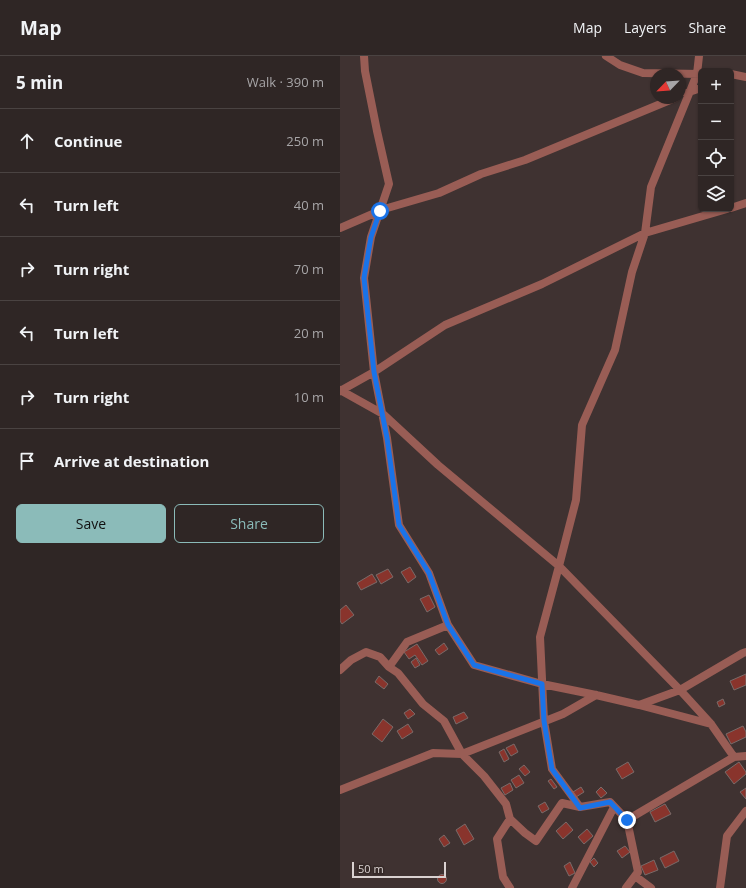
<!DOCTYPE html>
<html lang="en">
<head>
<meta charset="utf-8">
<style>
  :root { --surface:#2f2625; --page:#372e2d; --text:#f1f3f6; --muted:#a7a5a7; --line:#4a4342; --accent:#8bbbb9 }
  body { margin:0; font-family:"Open Sans",sans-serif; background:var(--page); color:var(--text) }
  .controls { position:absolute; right:12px; top:12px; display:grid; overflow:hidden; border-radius:6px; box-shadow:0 1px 3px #0004 }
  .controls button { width:36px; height:36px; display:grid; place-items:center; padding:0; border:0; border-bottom:1px solid var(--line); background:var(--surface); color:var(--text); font:20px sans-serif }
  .compass { position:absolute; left:310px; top:12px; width:36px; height:36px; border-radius:50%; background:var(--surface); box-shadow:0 1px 3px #0004; rotate:245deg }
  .scale { position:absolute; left:12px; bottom:10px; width:94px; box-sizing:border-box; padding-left:4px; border:2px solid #dad2d1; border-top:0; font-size:11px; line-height:14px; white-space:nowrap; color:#dad2d1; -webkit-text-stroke:3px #352927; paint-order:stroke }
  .stop { position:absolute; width:12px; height:12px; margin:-9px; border:3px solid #1a73e8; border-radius:50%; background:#fff }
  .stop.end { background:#1a73e8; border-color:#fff; box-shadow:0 1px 4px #0008 }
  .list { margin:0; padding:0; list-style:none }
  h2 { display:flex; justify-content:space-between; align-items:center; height:52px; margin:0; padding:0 16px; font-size:17px }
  h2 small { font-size:13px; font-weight:400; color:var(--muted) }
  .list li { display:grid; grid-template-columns:26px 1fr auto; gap:12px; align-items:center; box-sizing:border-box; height:64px; padding:0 16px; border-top:1px solid var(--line) }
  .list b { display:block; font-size:15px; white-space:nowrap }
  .list em { font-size:13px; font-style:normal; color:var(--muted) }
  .actions { display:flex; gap:8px; padding:12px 16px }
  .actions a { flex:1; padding:9px 0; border:1px solid var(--accent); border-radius:6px; text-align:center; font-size:14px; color:var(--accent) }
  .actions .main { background:var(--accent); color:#111 }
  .icon { flex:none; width:22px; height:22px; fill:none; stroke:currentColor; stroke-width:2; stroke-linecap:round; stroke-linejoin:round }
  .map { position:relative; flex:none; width:406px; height:832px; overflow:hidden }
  header { display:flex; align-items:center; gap:24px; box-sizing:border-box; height:56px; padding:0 20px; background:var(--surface); border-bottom:1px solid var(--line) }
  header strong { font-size:19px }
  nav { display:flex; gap:22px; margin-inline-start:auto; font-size:14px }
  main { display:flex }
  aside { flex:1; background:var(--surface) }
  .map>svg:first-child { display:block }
</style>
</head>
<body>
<header>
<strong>Map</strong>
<nav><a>Map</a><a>Layers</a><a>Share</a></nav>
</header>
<main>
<aside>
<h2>5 min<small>Walk · 390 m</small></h2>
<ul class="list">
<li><svg class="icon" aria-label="ahead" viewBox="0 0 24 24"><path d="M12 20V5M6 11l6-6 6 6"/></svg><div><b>Continue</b></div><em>250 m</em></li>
<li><svg class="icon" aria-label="left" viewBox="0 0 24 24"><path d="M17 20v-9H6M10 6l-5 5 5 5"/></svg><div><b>Turn left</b></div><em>40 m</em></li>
<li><svg class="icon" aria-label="right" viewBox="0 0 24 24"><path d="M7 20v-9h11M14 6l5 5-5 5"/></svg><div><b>Turn right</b></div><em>70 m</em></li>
<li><svg class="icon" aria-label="left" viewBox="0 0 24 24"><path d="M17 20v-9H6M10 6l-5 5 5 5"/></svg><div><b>Turn left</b></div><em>20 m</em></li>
<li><svg class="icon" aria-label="right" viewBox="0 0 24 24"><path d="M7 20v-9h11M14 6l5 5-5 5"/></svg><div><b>Turn right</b></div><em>10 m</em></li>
<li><svg class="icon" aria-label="arrive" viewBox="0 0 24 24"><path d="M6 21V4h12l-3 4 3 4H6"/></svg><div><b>Arrive at destination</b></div></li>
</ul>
<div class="actions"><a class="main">Save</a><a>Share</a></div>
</aside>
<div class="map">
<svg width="406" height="832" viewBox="0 0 406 832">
  <rect width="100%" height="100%" fill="#3f3231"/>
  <!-- building -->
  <path fill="#89342c" stroke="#796b69" d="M70 511 76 521 68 527 61 516Z
    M48 513 53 521 41 528 36 519Z
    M32 518 37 526 21 534 17 527Z
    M89 539 95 551 87 556 80 543Z
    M6 549 14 559 2 568 0 565V554Z
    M104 587 108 593 99 599 95 594Z
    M77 588 88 605 82 609 75 599 69 603 64 596Z
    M76 602 80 609 75 612 71 606Z
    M406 618V629L394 634 390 625Z
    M39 620 48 628 44 633 35 626Z
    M383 643 385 648 379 651 377 646Z
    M70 653 75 658 68 663 64 657Z
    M124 656 128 662 116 668 113 661Z
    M43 663 53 671 42 686 32 678Z
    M68 668 73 676 62 683 57 675Z
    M403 670 406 676V681L391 688 386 678Z
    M174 688 178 696 171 700 166 692Z
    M164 693 169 703 164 706 159 696Z
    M288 706 294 716 282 723 276 713Z
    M399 706 406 716V718L394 728 385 716Z
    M184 709 190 716 185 720 179 713Z
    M179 719 184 727 176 732 171 724Z
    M211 723 217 731 214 733 208 725Z
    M170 727 173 734 165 739 161 732Z
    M241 731 244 736 236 741 233 736Z
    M261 731 267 737 261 742 256 736Z
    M406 732V743L400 736Z
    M205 746 209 753 202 757 198 750Z
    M325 748 331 758 315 766 310 756Z
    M226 766 233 774 223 783 216 775Z
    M125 768 134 783 124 789 116 774Z
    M247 773 253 780 244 788 238 781Z
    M104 779 110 787 104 791 99 783Z
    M285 790 290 796 282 802 277 795Z
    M334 795 339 805 325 812 320 802Z
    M254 802 258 807 254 811 250 806Z
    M314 804 318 814 305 819 301 810Z
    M230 806 235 817 229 820 224 810Z
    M97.5 823a4.5 4.5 0 1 1 9 0a4.5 4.5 0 1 1-9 0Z"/>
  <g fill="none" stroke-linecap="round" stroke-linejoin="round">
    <!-- street -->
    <path stroke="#995d55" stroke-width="8" d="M24 0 25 15 37 75 49 128 31 181 24 222 34 316 47 382 59 469 89 517 108 569 134 609 202 628 256 639 299 649 340 634 403 597 406 596
      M266 0 280 9 303 17 360 18
      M359 0 357 18 311 131 305 177 292 216 275 294 242 369 236 444 219 510 340 634 371 668 394 701
      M391 18 406 21
      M346 37 361 32
      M391 152 406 147
      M0 172 44 153 99 137 141 118 185 104 335 42
      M0 334 43 358 98 409 219 510 200 581 204 665 212 713 240 751 222 747 196 785 185 777 170 763 157 783 163 821 170 832
      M0 335 34 316 105 269 202 228 305 177 387 153
      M49 611 67 586 108 569
      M0 614 11 604 26 596 40 601 49 611 58 617 83 648 104 665 122 698 144 720 166 748 170 763
      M299 649 371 668
      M0 734 93 697 122 698 223 658 256 639
      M240 751 270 746 287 764
      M295 820 311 832
      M232 832 274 751
      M286 832 298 816 287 764 394 701 406 700
      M380 832 387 780 406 755"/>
  </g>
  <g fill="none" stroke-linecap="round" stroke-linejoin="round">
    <!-- route -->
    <path stroke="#1a73e8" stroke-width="5" d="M40 155 31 181 24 222 34 316 47 382 59 469 89 517 108 569 134 609 202 628 204 665 212 713 240 752 270 746 287 764"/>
  </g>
</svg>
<div class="controls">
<button>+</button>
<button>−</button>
<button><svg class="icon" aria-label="locate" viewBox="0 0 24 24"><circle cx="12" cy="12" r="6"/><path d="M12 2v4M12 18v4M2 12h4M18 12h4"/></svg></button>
<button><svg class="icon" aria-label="layers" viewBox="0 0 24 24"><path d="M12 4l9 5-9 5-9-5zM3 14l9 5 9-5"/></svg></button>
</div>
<svg class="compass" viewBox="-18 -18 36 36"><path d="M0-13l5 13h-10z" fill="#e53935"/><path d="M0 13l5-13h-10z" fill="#a7a5a7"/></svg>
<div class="scale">50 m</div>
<div class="stop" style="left:40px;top:155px"></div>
<div class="stop end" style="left:287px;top:764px"></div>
</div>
</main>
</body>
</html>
